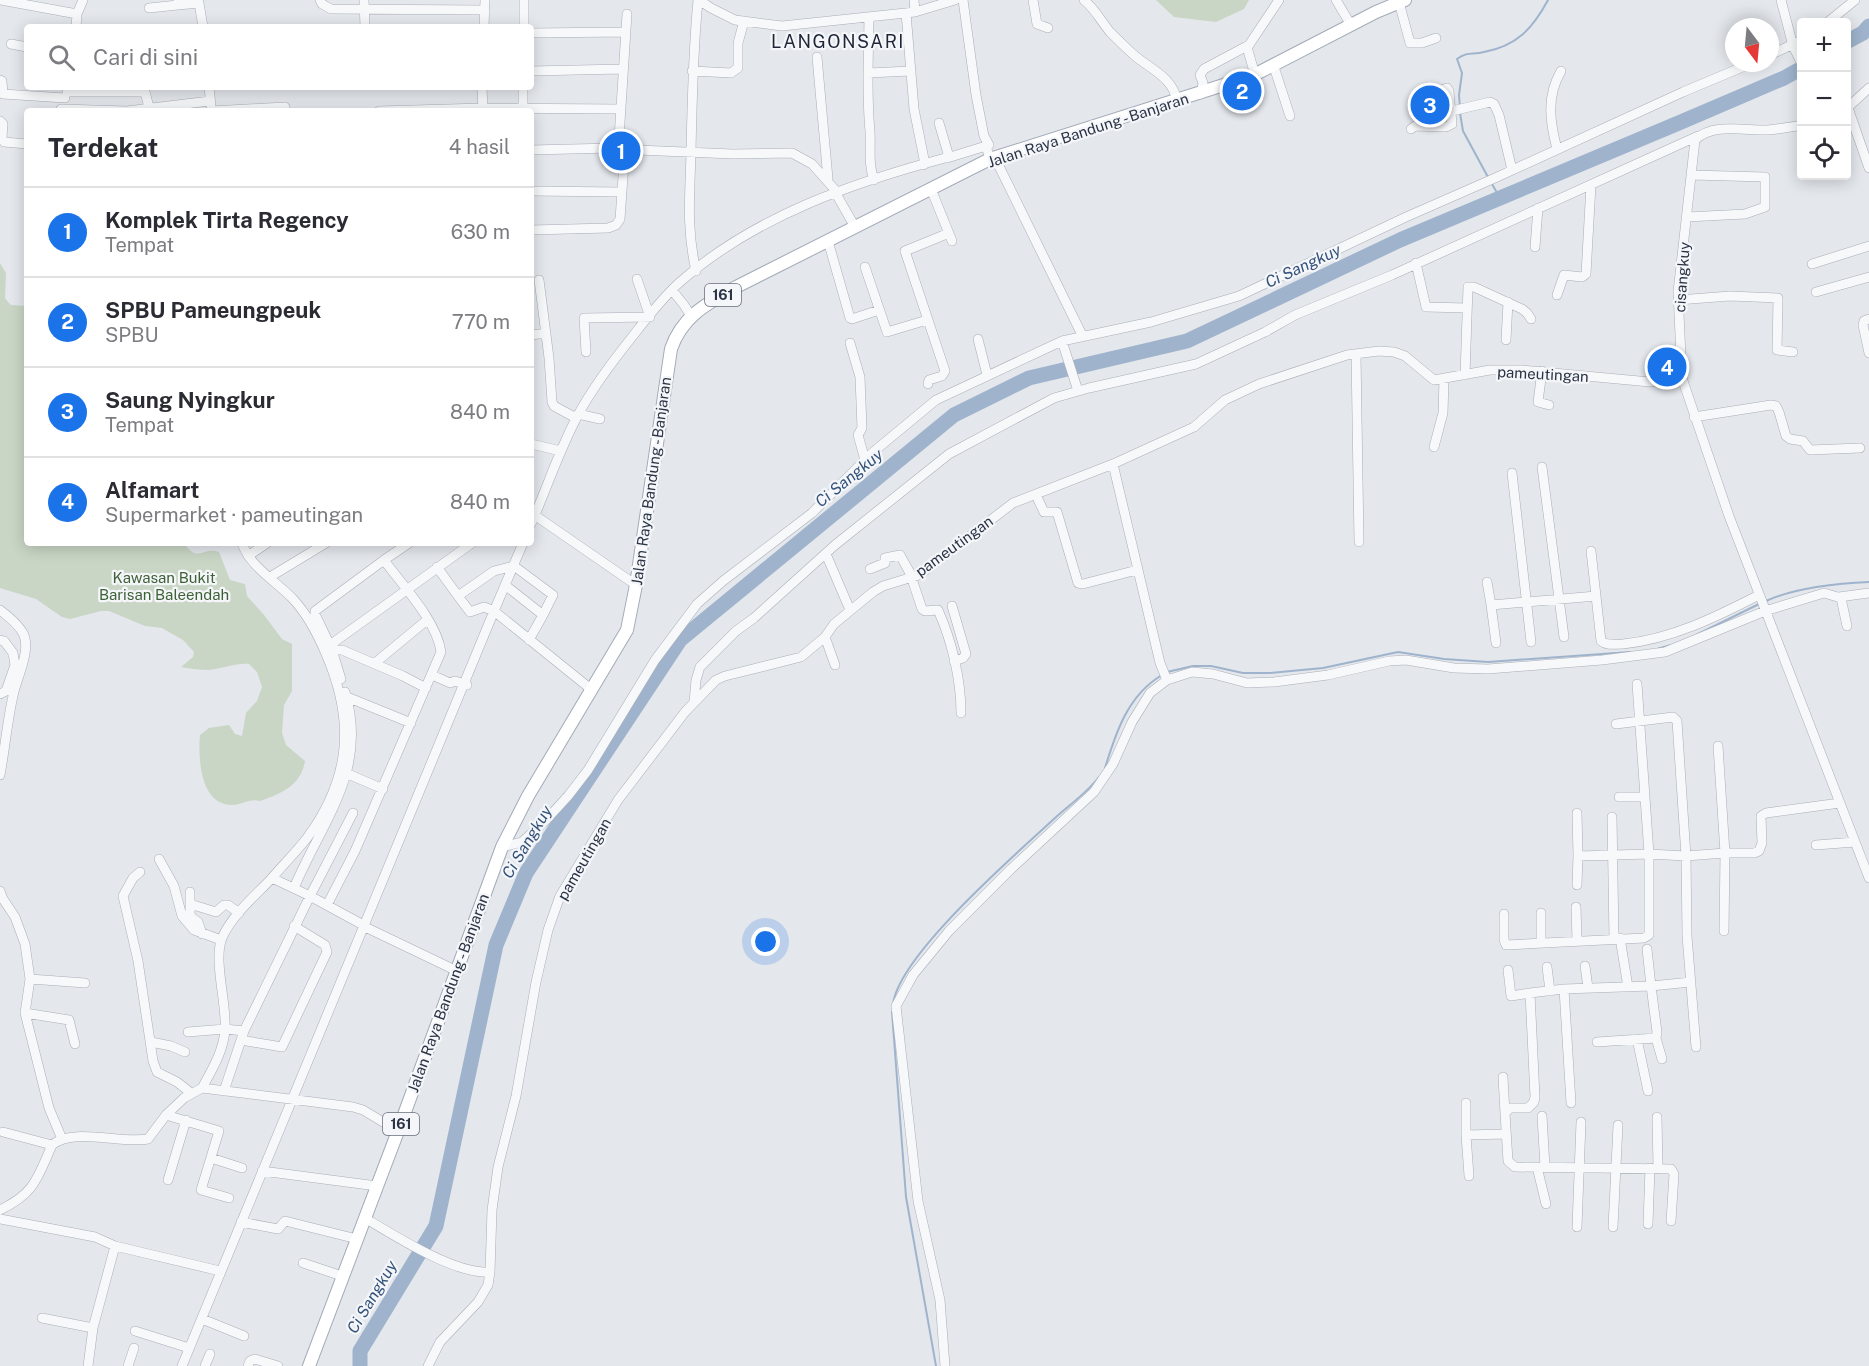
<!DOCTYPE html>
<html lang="id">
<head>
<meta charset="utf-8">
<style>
  :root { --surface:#fff; --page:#f7f7f7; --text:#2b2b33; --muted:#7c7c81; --line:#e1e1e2; --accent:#1a73e8 }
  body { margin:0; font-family:"Public Sans",sans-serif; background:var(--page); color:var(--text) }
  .controls { position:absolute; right:18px; top:18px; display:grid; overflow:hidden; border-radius:6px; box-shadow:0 3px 15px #0003 }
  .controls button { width:54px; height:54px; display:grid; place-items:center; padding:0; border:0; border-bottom:2px solid var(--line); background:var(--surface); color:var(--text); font:30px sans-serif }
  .compass { position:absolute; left:1725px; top:18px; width:54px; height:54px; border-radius:50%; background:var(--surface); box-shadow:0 3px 15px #0003; rotate:164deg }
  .you { position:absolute; left:766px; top:942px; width:21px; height:21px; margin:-15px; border:4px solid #fff; border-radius:50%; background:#1a73e8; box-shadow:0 0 0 9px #1a73e833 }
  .badge { display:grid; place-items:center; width:39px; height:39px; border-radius:50%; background:var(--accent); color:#fff; font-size:20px; font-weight:700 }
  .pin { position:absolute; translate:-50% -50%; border:3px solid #fff; box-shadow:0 2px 6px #0006 }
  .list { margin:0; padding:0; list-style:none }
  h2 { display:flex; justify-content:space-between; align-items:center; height:78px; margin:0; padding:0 24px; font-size:26px }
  h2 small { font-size:20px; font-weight:400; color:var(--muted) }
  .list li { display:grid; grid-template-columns:39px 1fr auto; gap:18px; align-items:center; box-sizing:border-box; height:90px; padding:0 24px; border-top:2px solid var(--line) }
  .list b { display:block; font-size:22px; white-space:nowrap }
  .list p { margin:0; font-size:20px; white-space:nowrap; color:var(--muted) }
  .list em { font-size:20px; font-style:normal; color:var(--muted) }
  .icon { flex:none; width:33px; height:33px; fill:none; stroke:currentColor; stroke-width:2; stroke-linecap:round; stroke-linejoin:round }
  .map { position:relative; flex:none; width:1869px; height:1366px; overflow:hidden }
  .search { position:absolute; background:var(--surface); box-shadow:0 3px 15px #0003; left:24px; top:24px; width:510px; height:66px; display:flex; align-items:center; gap:15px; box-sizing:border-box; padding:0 21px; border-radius:6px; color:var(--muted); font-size:22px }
  .panel { position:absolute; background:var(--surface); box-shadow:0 3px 15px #0003; left:24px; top:108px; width:510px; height:438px; border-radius:6px }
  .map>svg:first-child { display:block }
</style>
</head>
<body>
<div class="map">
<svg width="1869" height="1366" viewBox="0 0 1869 1366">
  <rect width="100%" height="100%" fill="#e4e7ec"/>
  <!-- green -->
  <path fill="#c9d6c5" d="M1156 0H1249L1244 9 1216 22 1174 17Z
    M0 263 6 273 5 298 8 302 11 305 27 306V543H184C198 564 202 546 219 552L230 580 245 584 247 596 264 615 282 639 292 644V691L284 705 282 733 286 745 305 761C301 786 280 794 260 801 250 798 241 805 232 805 200 805 198 758 200 735L209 728 229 725 235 734 242 736 246 713 257 701 262 687 257 672 249 664C236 663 224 668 210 670 200 670 191 669 181 667L193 657 194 652 183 640 162 628 145 626 109 611H101L70 619 62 617 36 599 0 588Z"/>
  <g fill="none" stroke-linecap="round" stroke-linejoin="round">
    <!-- stream -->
    <path stroke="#9fb4cc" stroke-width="2" d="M1460 108 1459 95 1462 73 1457 59C1468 51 1472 55 1484 52 1517 46 1533 28 1548 0
      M1460 113 1463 131 1489 179
      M1492 184 1500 198
      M1766 601C1794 588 1838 583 1869 582
      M1696 635 1761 603
      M1657 649 1671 645
      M1167 672 1193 666H1211L1243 673H1269L1323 668 1398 652 1444 659 1488 662 1630 652
      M1105 768C1116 732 1128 695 1162 675
      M893 1004C899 955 1016 854 1055 818 1069 805 1087 793 1099 777
      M892 1012 906 1197 936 1366"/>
    <!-- river -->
    <path stroke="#9fb4cc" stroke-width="15" d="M1846 42 1863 33 1869 26
      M360 1366V1351L436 1226 496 945 526 873 680 640 954 415 1029 378 1187 341 1400 240 1681 122 1784 78 1802 68"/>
    <defs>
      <path id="minor" d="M1 0 77 14
        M178 0V5L199 3 203 27
        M320 0 322 4 331 9 485 10
        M364 0 365 27
        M699 0 711 8 735 20 782 26 915 12 955 0
        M914 0 915 12
        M963 0 976 95 984 136 989 145 986 146 990 159
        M1033 0 1037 24 1048 28
        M1084 0C1095 9 1101 21 1110 32 1118 40 1126 48 1134 55 1150 69 1173 77 1177 101
        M1336 0 1348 20 1349 27
        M1781 0 1793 46 1802 64
        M1399 2 1410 43H1422L1436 38
        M149 8 178 5
        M906 13 914 109 925 164 923 165
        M869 17 868 73 911 71
        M1828 22 1855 0
        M76 27 77 14 83 0
        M484 27 485 0
        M524 27V0
        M531 33 625 32
        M11 44 27 47
        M1247 47 1253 68 1252 76
        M1770 55 1802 40
        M817 57 828 179
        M1274 67 1290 116
        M531 71 623 69
        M692 71 731 73 738 68V43L744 21
        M868 73C868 93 868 112 870 131 871 148 868 164 874 180H871
        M0 80 2 81 3 94 65 98
        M209 87 211 106
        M482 87 483 111
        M67 92H145L150 111
        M1201 94 1203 83 1200 75 1204 69 1249 45 1279 0
        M1848 108 1869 168
        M61 109 127 111 210 101
        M1846 109 1869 88
        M211 111 285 107
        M379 111 483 108 621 109
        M523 111V87
        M1452 111 1490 102 1494 104 1499 115 1512 170
        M0 121 3 124 2 138 4 142 27 144
        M1802 125C1791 127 1779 129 1768 130 1746 131 1713 122 1695 140L1678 292 1682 378 1729 516 1869 878
        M1411 129 1415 126 1446 127 1452 124 1449 91 1447 88 1439 91
        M611 150a13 13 0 1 1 26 0a13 13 0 1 1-26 0Z
        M619 138 627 14
        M1557 149C1550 122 1546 97 1561 71
        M531 150 612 148
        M637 150 733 154 792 153 812 164 837 192H835L855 227
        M947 158 986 146
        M995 158 1083 337
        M931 189 952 241
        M531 191 621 192
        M1687 217 1745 214 1765 207V177L1692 175
        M531 230 608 228 616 225 620 219 624 163
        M828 241 850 318 852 319 879 310
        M1535 247 1538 208
        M1416 263 1426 307 1467 308
        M1812 264 1869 246
        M865 267 887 332 927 320
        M693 271H696C686 227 690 195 691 152 692 100 693 51 698 0
        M539 280 549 358 552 402 554 406 576 418
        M672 290 684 305 691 316
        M1816 292 1869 277
        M1557 295 1564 275 1582 277 1586 274 1591 185
        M1678 300 1730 296 1778 298 1777 350 1793 352
        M1869 319 1864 321 1863 325 1869 353
        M531 335 546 333
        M978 339 987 375
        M1506 340 1508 302
        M1062 341 1078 391
        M850 343 860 377 862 428 858 435 865 460
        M586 352 584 318 650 317 637 279
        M1356 354 1359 542
        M1542 371 1538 402 1549 405
        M1465 375 1468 287H1474L1522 309 1527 313 1531 319
        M928 384 929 380 942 376 945 371 905 251 949 233
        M578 414 600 419
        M1694 417 1771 405 1776 406 1779 412 1786 436 1790 439 1803 441 1810 450 1860 448
        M531 444 561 451
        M1434 447 1443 413 1444 379
        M1113 464 1160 663 1167 680
        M1542 467 1564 637
        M1512 473 1531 642
        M1036 495 1044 512H1057L1078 583 1083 584 1137 570
        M533 514 636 585
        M531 524C547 488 559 450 578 415 593 387 612 362 632 337 647 318 662 298 680 282 755 216 854 182 949 157L939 123
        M1591 551 1601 641C1607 646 1615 644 1623 644 1672 639 1716 617 1759 595
        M826 554 850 610
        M248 556 267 543
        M437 567 458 596 494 571 514 566 553 595 543 615
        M870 569 885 563V558L900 555 910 573 922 609 925 611 938 610C952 641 961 680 961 713
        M270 577 326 543
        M1487 582 1491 605
        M505 585 543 615 529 640
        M458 596 470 612 484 607 494 611 523 543
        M1839 597 1869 593
        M952 606 966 654 963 658 954 661
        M0 610C8 616 18 624 23 633 32 650 16 679 13 696 7 722 5 749 0 775
        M825 637 835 665
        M0 640 4 641 13 653 15 665 22 667
        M1496 643 1491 605 1596 596
        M330 645 472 543
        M332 650H342L403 676 426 688
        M375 663 427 620
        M432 675 450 683 455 681 467 685H465
        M341 679 332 650 315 614V611L384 560
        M0 694 6 691 15 665
        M347 697 411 723
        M694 702 696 680 700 667 736 631 754 618 835 545 949 454 1054 398 1089 388 1196 364 1265 332 1295 315 1392 275 1698 136
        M1616 724 1673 717 1677 721 1686 856 1649 854 1637 684
        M348 774 383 789
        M1619 797H1645
        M1577 813 1578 856
        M1612 817 1614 939
        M1816 845 1855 842
        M502 847 522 842 546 820 568 796 588 770 655 660 697 604 723 581 812 513 872 453 936 400 1062 341 1151 322 1239 296 1406 217 1495 178 1683 92 1752 63
        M159 859 174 886 182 916 194 930 221 940
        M140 872 133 878 123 896 138 961 153 1061 157 1072 177 1082 191 1093
        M272 878 310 896 353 813
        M294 888C322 821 369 770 345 692
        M0 891 3 899 15 917 25 944 30 979 25 1013 49 1108 62 1139
        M190 892V913L191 917 198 922 202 934
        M190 904 216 912 224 905H228L239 913
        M327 905 355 851 441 652C437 621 402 585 384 560L409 543
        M1576 907 1577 940
        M1541 913V943
        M1504 914V940L1506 945 1644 938 1649 935V854L1578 856 1577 885
        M1724 931 1725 853H1754L1759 851 1762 843 1761 816 1766 813 1840 803
        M1620 938 1628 987
        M1647 949 1651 986 1691 982
        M1585 966 1588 988
        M1547 967 1550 991
        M1508 970 1511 996 1530 993
        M30 979 85 983
        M1564 989 1571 1103
        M25 1013 69 1020 75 1044
        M188 1032 225 1029 244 1031
        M1656 1038 1662 1059
        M1637 1039 1648 1091
        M241 1040 282 1047 327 952 325 945 294 926
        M151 1042 171 1046 185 1052
        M1597 1042 1656 1038 1657 1032 1651 986 1564 989 1530 993 1535 1097 1534 1102 1528 1108H1510L1505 1113 1508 1161 1515 1167 1671 1169 1674 1174 1671 1221
        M1696 1047 1687 936 1686 856 1725 853 1718 746
        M1503 1077 1505 1113
        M202 1088C212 1070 224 1050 225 1029 227 1004 213 960 222 938 232 915 254 897 271 879 283 865 296 852 307 838 351 778 355 721 326 654 318 635 307 614 293 599 276 581 250 567 242 543
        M224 1091 244 1031 310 896 365 926H363L457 971
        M1466 1103V1135
        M166 1115 219 1131 201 1190 229 1198
        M1542 1116 1545 1167
        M1657 1117 1658 1168
        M3 1132 52 1145
        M211 1158 242 1168
        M1537 1167 1546 1204
        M262 1171 377 1186
        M1469 1176 1466 1135 1506 1134
        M168 1180 186 1120
        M0 1210C35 1193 37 1179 52 1145 73 1127 120 1144 148 1139L166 1115 184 1098 202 1088 353 1107 363 1110 398 1131
        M365 1218C395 1236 456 1275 490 1272
        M0 1219 95 1237 115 1246 220 1271
        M241 1222 278 1229 285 1221 357 1239
        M1648 1224 1650 1168
        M1577 1227 1581 1122
        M1613 1227 1618 1125
        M303 1263 342 1276
        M42 1318 93 1328
        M202 1319 244 1336
        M135 1331 189 1348
        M88 1366 93 1328 115 1246
        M128 1366 134 1348
        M182 1366 494 611 592 690
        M205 1366 210 1354
        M248 1366 250 1361 255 1359 278 1366
        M428 1366 440 1342 478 1302 488 1285 490 1272 492 1210 498 1167 516 1096 536 982 548 930 560 896 618 800 685 712 716 680 725 676 801 657 825 637 834 624 873 592 883 586 919 575 1013 503 1113 464 1194 427 1225 400 1259 384 1347 355 1379 351 1394 352 1405 356 1434 380 1490 370H1521L1650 382 1682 378
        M945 1366 940 1300 918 1201 896 1006 913 975 949 931 1011 869 1094 792 1113 764 1132 722 1150 693 1167 680 1192 672 1213 674 1247 683 1274 682 1328 675 1389 661 1406 660 1454 668 1488 669 1602 660 1665 652 1765 611 1824 593 1841 598 1847 626"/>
      <path id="major" d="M309 1366 398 1131 502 847 528 796 627 630 636 585 671 349C682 316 708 303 736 287L990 159 1252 76 1376 12 1405 0"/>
    </defs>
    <!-- minor casing -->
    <use href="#minor" stroke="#a9aeb7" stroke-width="10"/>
    <!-- major casing -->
    <use href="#major" stroke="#a3abb8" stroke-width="14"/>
    <!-- minor -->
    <use href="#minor" stroke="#f7f8fa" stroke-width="9"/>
    <!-- major -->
    <use href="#major" stroke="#fff" stroke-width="12"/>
  </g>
  <g text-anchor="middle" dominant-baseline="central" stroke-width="4.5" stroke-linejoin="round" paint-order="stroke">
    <!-- shield labels -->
    <g fill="#f4f6f9" stroke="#676e7b" stroke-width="1.5">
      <rect x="705" y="284" width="36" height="22" rx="4.5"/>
      <rect x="383" y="1113" width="36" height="22" rx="4.5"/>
    </g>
    <g font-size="14" font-weight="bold" fill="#2b3445">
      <text x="723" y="295">161</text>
      <text x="401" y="1124">161</text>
    </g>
    <!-- street labels -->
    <g font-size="15" fill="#2b3445" stroke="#f4f6f9">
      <text transform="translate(1088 130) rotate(-18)">Jalan Raya Bandung - Banjaran</text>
      <text transform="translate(1682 277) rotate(-86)">cisangkuy</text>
      <text transform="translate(1543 374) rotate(3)">pameutingan</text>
      <text transform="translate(651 481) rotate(-82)">Jalan Raya Bandung - Banjaran</text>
      <text transform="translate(954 546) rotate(-36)">pameutingan</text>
      <text transform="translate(584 859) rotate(-60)">pameutingan</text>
      <text transform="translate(448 993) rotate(-70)">Jalan Raya Bandung - Banjaran</text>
    </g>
    <!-- park labels -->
    <g font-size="15" fill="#3f6138" stroke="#f4f6f9">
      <text x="164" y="577">Kawasan Bukit<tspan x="164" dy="17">Barisan Baleendah</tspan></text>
    </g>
    <!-- water labels -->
    <g font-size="16" font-style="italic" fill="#34527a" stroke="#f4f6f9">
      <text transform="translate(1303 266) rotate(-25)">Ci Sangkuy</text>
      <text transform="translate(849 478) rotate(-39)">Ci Sangkuy</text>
      <text transform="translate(527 842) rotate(-59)">Ci Sangkuy</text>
      <text transform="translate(372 1297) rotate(-59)">Ci Sangkuy</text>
    </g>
    <!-- quarter labels -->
    <g font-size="18" letter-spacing="1.5" fill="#1d2536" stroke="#f4f6f9">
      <text x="838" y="41">LANGONSARI</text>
    </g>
  </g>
</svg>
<div class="controls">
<button>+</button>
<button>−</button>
<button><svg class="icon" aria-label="locate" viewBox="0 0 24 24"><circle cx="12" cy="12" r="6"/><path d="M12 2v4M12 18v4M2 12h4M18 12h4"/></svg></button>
</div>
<svg class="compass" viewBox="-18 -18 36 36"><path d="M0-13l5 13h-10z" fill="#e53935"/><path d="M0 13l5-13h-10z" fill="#7c7c81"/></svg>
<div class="you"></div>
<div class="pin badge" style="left:621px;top:151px">1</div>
<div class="pin badge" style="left:1242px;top:91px">2</div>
<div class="pin badge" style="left:1430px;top:105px">3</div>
<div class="pin badge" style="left:1667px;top:367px">4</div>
<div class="search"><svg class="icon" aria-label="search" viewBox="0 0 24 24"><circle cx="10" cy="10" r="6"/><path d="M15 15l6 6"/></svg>Cari di sini</div>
<section class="panel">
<h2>Terdekat<small>4 hasil</small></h2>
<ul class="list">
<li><span class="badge">1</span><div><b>Komplek Tirta Regency</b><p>Tempat</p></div><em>630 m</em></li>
<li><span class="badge">2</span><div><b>SPBU Pameungpeuk</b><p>SPBU</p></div><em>770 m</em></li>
<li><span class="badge">3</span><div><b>Saung Nyingkur</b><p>Tempat</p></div><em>840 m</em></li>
<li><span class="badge">4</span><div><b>Alfamart</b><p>Supermarket · pameutingan</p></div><em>840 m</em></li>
</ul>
</section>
</div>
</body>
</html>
